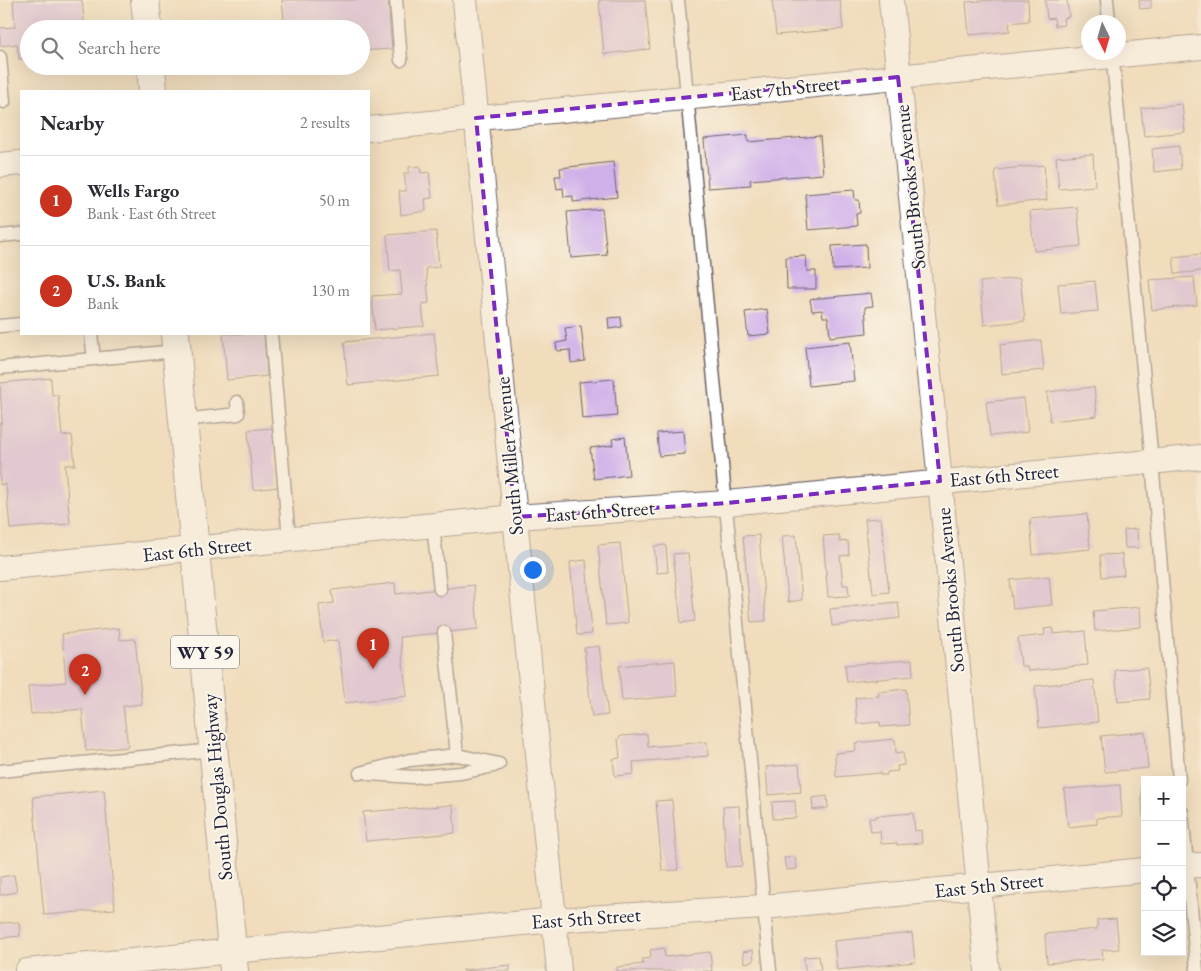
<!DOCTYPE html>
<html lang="en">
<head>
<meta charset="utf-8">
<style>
  :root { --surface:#fff; --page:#f2f2f3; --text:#2b2b33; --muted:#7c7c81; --line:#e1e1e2; --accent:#c8321e }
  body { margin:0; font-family:"EB Garamond",serif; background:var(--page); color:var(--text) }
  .controls { position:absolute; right:15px; bottom:15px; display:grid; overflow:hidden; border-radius:0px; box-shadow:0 5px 20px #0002 }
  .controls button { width:45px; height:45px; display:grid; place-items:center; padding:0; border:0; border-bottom:1px solid var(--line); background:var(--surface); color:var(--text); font:25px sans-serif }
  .compass { position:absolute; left:1081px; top:15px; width:45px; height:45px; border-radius:50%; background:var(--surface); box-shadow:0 5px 20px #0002; rotate:175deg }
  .you { position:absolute; left:532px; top:569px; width:18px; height:18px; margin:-12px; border:4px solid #fff; border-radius:50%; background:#1a73e8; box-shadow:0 0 0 8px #1a73e833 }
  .badge { display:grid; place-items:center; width:32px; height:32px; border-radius:50%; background:var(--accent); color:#fff; font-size:16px; font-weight:700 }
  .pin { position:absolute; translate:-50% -41px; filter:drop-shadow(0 1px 2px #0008) }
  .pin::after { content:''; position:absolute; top:26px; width:18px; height:15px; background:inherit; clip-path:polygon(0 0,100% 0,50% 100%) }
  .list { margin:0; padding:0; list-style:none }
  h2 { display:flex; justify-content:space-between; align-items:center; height:65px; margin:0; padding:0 20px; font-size:21px }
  h2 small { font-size:16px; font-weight:400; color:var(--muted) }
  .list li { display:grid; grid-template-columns:32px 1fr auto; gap:15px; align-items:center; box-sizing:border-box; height:90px; padding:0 20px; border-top:1px solid var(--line) }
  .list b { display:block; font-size:19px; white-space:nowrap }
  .list p { margin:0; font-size:16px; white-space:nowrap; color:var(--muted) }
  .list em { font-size:16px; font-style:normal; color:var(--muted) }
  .icon { flex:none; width:28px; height:28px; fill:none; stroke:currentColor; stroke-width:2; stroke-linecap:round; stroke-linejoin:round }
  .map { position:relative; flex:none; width:1201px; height:971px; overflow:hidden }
  .search { position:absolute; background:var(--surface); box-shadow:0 5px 20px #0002; left:20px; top:20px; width:350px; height:55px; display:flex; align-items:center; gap:12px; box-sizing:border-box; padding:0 18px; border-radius:28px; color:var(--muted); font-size:19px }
  .panel { position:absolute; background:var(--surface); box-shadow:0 5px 20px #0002; left:20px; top:90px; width:350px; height:245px; border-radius:0px }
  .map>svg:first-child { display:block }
</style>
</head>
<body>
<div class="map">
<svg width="1201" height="971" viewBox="0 0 1201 971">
  <rect width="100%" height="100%" fill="#fbf7ec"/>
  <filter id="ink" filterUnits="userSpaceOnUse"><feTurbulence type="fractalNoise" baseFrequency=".02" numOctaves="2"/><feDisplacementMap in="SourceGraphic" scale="10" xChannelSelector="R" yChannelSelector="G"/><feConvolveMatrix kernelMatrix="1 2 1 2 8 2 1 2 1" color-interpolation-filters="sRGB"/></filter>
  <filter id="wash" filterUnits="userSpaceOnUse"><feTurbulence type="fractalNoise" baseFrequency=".0096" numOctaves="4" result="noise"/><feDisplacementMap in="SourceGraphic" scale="20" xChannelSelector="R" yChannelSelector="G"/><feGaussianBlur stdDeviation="1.12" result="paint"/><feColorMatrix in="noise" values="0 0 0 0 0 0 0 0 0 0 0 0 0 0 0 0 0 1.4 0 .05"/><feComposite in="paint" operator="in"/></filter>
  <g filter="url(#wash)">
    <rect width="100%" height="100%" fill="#f1dcbc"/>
    <g id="blocks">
      <!-- building -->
      <path fill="#d0b0e9" d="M13 0H82L85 29H29V58L19 59 17 44 0 46V28L15 27Z
        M282 0H388L392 49 361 51V29H285Z
        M599 0H645L650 49 604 54Z
        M772 0H840L843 29 776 35Z
        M995 0H1028L1029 21 1009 23 1010 31 969 35 966 2Z
        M1045 0H1067L1069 17 1063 18 1064 25 1055 26 1054 18 1047 19Z
        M1139 0H1151V8L1140 9Z
        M1182 104 1185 132 1144 136 1141 108Z
        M748 135V142L820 136 823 174 750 180 751 185 708 188 704 139Z
        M1179 146 1181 169 1154 172 1152 149Z
        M1093 154 1095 186 1059 189 1056 157Z
        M613 162 617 197 573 202V196L564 197 563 188 557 189 555 176H561L560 168Z
        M1044 165 1047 200 998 205 995 170Z
        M420 166 421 173 429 172 432 198 425 199 426 211 401 215 399 191H406L404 173H409V167Z
        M854 190 855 200H859L860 213 856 214 857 226 808 230 805 194Z
        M1077 207 1081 246 1034 251 1030 211Z
        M602 209 607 255 571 258 567 212Z
        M436 231 439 267 426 268 429 303 422 304 424 326 375 330 372 296 402 294 400 270 390 271 387 235Z
        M866 244 867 268 833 270 832 246Z
        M1201 254V271L1175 274 1173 257Z
        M806 256 807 271H816V289H787L786 257Z
        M1194 277 1197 305 1152 310 1149 280Z
        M1020 278 1025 321 984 325 980 282Z
        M1095 281 1098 311 1061 314 1058 284Z
        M871 293 873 306 865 307 867 333 830 337 828 317H823L822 310 812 311 810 299Z
        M767 309 770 334 748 336 745 312Z
        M621 317 622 327 609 329 608 318Z
        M581 326 585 361 571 363 570 350 557 351 556 343 567 341 565 328Z
        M434 333 439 376 348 385 344 342Z
        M223 334H264L267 376 227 380Z
        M1041 340 1044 370 1002 374 1000 345Z
        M850 342 854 381 809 386 805 347Z
        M51 378 52 395H58L62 436 72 435 75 465H65L70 524 10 529 6 484 0 485V423H2L0 383Z
        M614 379 617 416 582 419 579 382Z
        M1094 387 1097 416 1050 421 1047 392Z
        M1024 398 1028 432 990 436 986 402Z
        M273 428 278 487 253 490 248 430Z
        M683 431 685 454 659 456 657 433Z
        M625 437 629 475 594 479 590 448 613 445 612 439Z
        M1087 514 1090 549 1033 555 1030 519Z
        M881 518 889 592 873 594 865 519Z
        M1137 529 1138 548H1125L1124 530Z
        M759 535 766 621 751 622 743 536Z
        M796 535 802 600 788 602 782 536Z
        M839 535 840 542 848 541 849 555 840 556 843 585H848L849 596 828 597 823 536Z
        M620 543 628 623 606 625 598 545Z
        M666 545 668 572 657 573 654 546Z
        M688 553 695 621 681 623 673 554Z
        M1122 554 1124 575 1102 577 1100 555Z
        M586 560 592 634 577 635 570 562Z
        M1049 576 1052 605 1013 609 1010 580Z
        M395 583 396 594 474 585 478 629 400 637 407 696 345 703 338 640 323 642 319 605 334 603 332 590Z
        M898 602 900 618 832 626 830 609Z
        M1140 607 1141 627 1095 631 1093 611Z
        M119 628 120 640 135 639 142 704 123 706 128 747 86 751 82 709 31 714 28 686 66 682 62 634Z
        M1053 628V634L1085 631 1088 665 1028 671 1027 666H1021L1018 638 1045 635 1044 629Z
        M599 646 608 715 592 717 584 648Z
        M912 660 913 676 847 682 845 665Z
        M675 661 677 696 622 701 619 666Z
        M1147 668 1150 699 1118 702 1115 670Z
        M1094 680 1098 722 1039 728 1035 686Z
        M906 689 909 725 881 727 880 722 857 724 855 698 879 696 878 692Z
        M1145 732 1148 768 1105 772 1101 736Z
        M647 734 648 747 707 742 708 756 633 762 634 774 615 776 613 759 620 758 618 739 621 736Z
        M895 739 896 753 903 752 904 765 897 766 898 771 887 772V775H880V773L836 777 835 753 856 751 855 743Z
        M799 764 801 792 768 795 766 767Z
        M1145 783V816H1143L1141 784Z
        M1120 785 1122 816 1097 818V824L1068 827 1064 789Z
        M104 790 115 909 44 915 33 797Z
        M827 796 828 808 813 810 812 798Z
        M672 800 678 870 662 871 656 801Z
        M795 801 796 818 773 819 772 802Z
        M453 805 455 833 366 841 363 812Z
        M739 806 742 866 726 867 723 807Z
        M913 813 915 831 921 830 922 843 897 845V843L881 844 880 831 871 832 869 818H876V816Z
        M795 857 797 869 786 870 784 858Z
        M14 875 17 892 0 895V877Z
        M1116 919 1119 949 1102 950 1103 959 1047 963 1045 934 1097 929V920Z
        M19 922 20 936 0 938V923Z
        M912 933 915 962 837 970 834 941Z
        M664 948 665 957 710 952 712 971H617V967L643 964 642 959 651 958 650 950Z
        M753 950 754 961 744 963 743 952Z
        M819 956 821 970 805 971 804 957Z
        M510 965V971H463V970Z"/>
    </g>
  </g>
  <g filter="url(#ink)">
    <use href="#blocks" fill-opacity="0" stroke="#6a6368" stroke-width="1"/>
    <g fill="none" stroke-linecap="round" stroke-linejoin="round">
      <defs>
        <path id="service" d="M396 0 401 60
          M678 0 770 971
          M1107 0 1109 22
          M1112 52 1152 461 1179 780
          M0 57 4 102
          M0 236 21 234
          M0 326 21 324
          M91 334 94 359
          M271 334 289 539
          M0 368 176 351
          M183 420 238 414 237 402
          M433 525 440 589
          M444 632 457 755
          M0 771 214 750
          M360 773 410 760 457 755 499 764
          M370 774 413 777 461 773 494 766
          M1182 812 1197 971"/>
        <path id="minor" d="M465 0 559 971
          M891 0 940 481 987 971
          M369 129 1201 47
          M0 165 21 163
          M0 568 515 517 727 503 1201 457
          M1182 866 1201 865
          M27 971 554 920 764 907 1145 870"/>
        <path id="primary" d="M145 0 148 29
          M151 66 153 91
          M175 334 234 971"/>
      </defs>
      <!-- service casing -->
      <use href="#service" stroke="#6a6368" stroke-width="15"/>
      <!-- minor casing -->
      <use href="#minor" stroke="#6a6368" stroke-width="26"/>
      <!-- primary casing -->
      <use href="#primary" stroke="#6a6368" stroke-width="30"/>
      <!-- service -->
      <use href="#service" stroke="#fff" stroke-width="12"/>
      <!-- minor -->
      <use href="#minor" stroke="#fff" stroke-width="24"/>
      <!-- primary -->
      <use href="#primary" stroke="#fff" stroke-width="28"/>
    </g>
  </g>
  <!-- marked area -->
  <path d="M0 0H1201V971H0ZM898 77 940 481 727 503 515 517 476 118Z" fill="#f1dcbc" fill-opacity=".55" fill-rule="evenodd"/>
  <path fill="none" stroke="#7b2cbf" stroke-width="4" stroke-dasharray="10 6" stroke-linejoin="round" d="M898 77 940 481 727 503 515 517 476 118Z"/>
  <g text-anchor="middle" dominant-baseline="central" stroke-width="4" stroke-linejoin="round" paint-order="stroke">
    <!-- shield labels -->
    <rect fill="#fbf7ec" stroke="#636270" stroke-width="1" x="171" y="635.5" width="68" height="33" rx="4"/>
    <g font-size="19" font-weight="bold" fill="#22223b">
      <text x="205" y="652">WY 59</text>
    </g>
    <!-- street labels -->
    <g font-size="20" fill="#22223b" stroke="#fbf7ec">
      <text transform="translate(785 88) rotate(-6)">East 7th Street</text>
      <text transform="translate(910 187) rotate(-96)">South Brooks Avenue</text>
      <text transform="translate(509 456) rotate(-95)">South Miller Avenue</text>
      <text transform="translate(1004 475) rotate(-5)">East 6th Street</text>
      <text transform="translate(600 511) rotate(-4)">East 6th Street</text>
      <text transform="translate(197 549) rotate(-6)">East 6th Street</text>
      <text transform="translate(950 590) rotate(-95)">South Brooks Avenue</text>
      <text transform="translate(217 787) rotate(-95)">South Douglas Highway</text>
      <text transform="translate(989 885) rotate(-6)">East 5th Street</text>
      <text transform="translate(586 918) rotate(-4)">East 5th Street</text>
    </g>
  </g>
</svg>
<div class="controls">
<button>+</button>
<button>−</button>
<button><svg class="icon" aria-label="locate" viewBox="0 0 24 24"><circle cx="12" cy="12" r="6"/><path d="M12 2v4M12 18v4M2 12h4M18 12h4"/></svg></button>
<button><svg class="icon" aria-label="layers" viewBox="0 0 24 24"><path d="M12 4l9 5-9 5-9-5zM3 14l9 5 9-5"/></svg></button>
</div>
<svg class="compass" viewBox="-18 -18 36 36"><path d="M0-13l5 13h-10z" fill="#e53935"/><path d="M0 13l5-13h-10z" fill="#7c7c81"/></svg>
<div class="you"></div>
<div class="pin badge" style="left:373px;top:669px">1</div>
<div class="pin badge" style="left:85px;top:695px">2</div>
<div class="search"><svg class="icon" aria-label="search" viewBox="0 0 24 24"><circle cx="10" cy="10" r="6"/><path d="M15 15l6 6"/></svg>Search here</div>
<section class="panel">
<h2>Nearby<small>2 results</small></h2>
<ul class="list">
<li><span class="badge">1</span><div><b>Wells Fargo</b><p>Bank · East 6th Street</p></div><em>50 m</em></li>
<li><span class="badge">2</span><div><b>U.S. Bank</b><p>Bank</p></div><em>130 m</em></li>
</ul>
</section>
</div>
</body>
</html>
